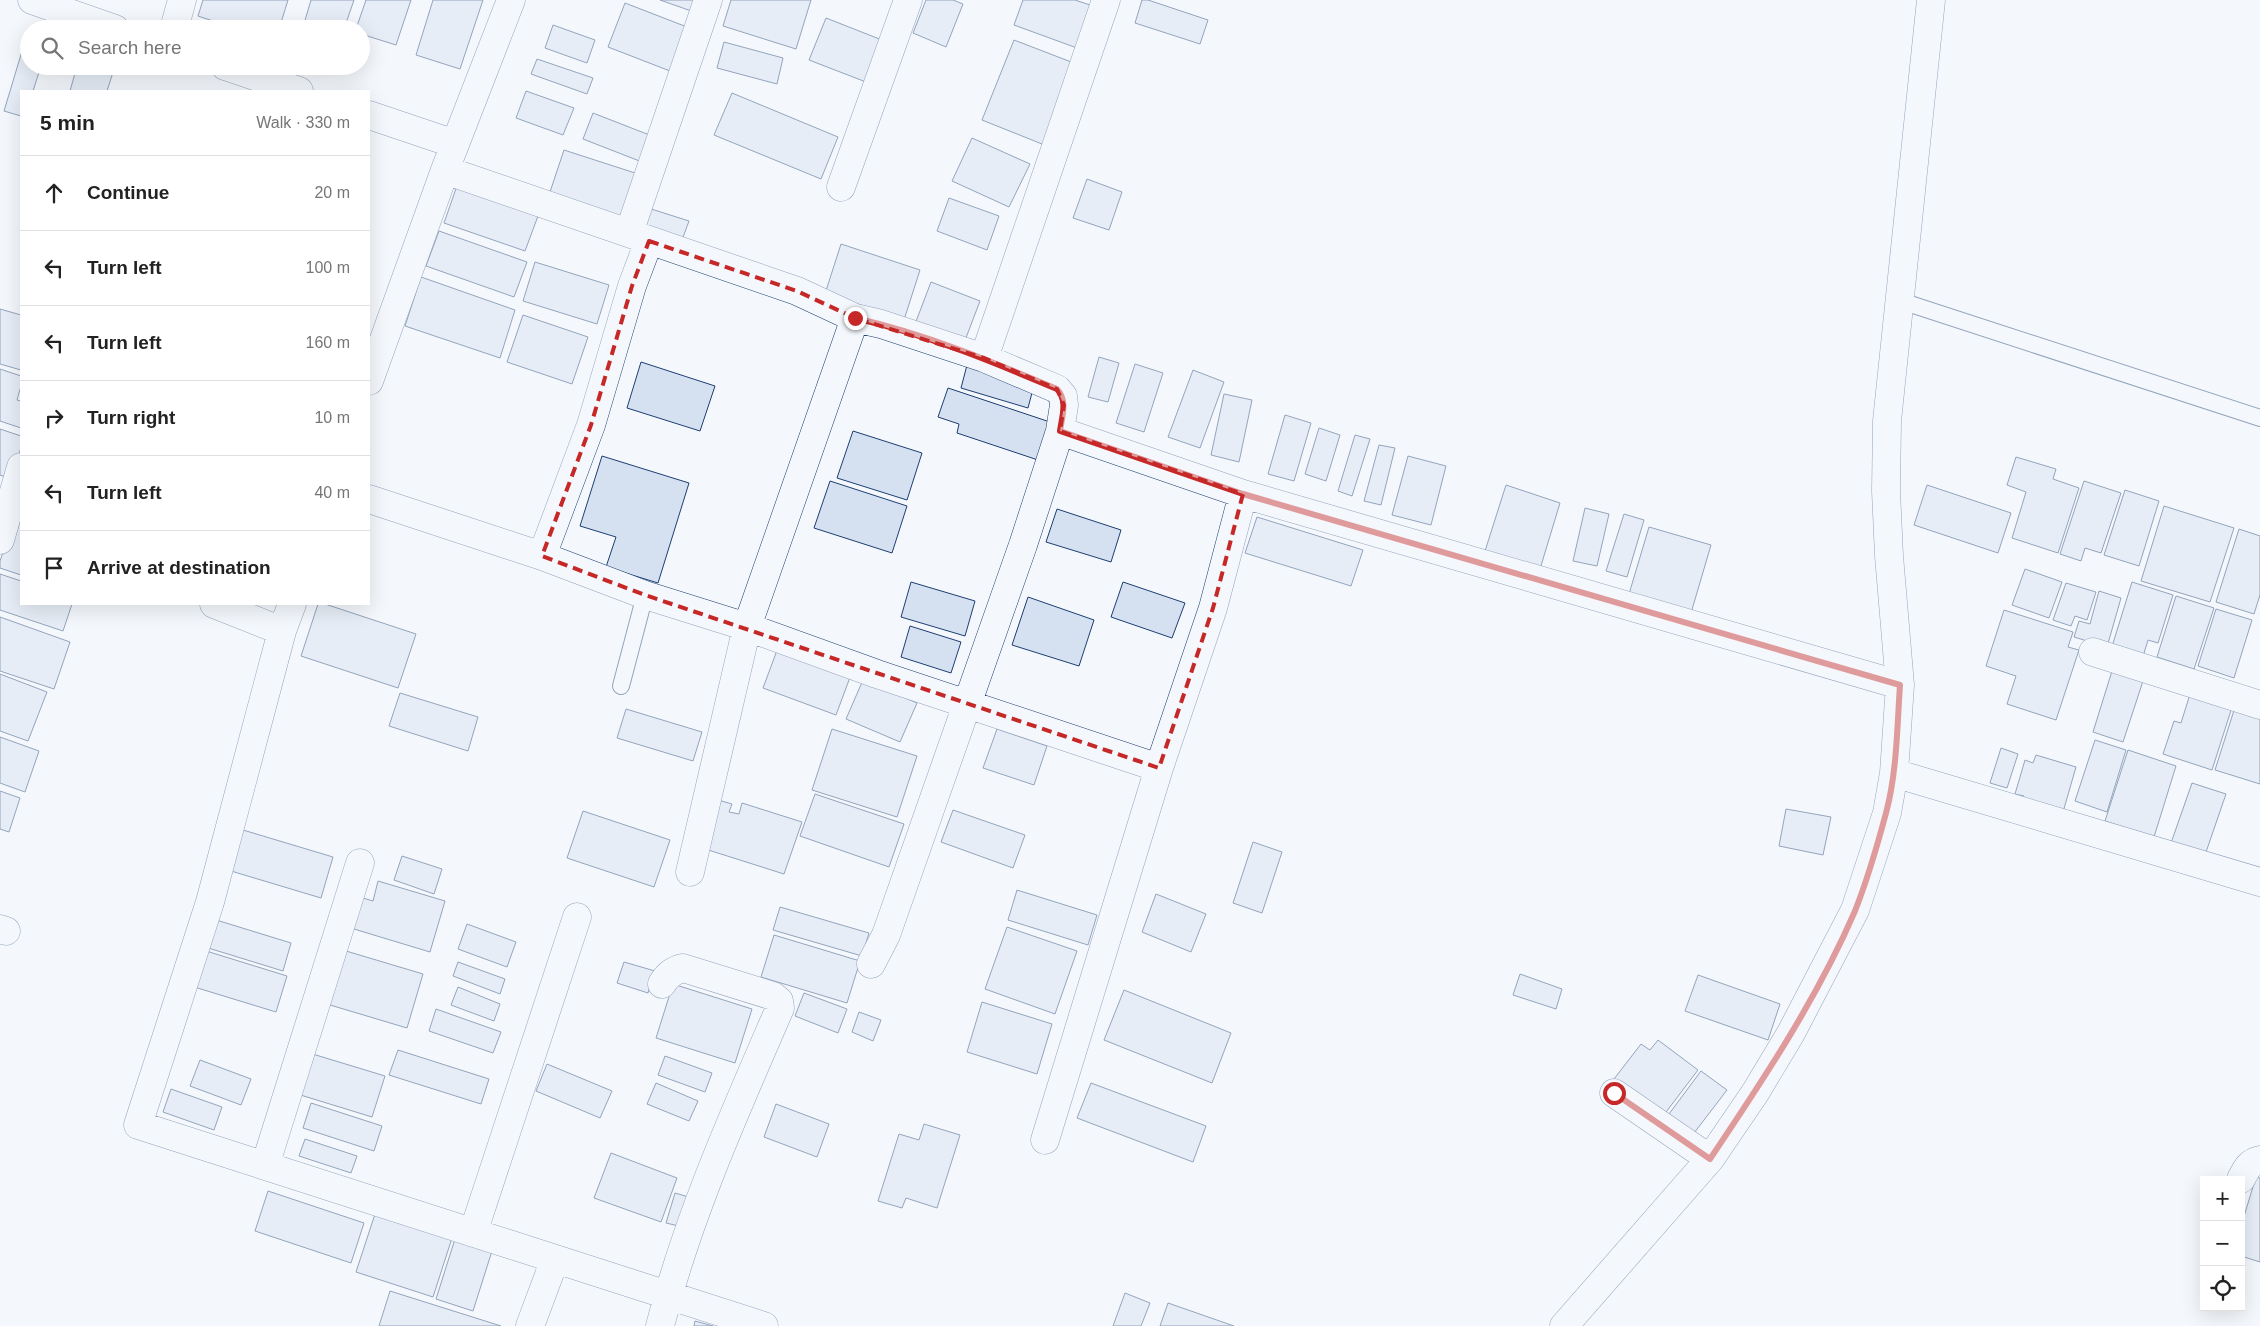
<!DOCTYPE html>
<html lang="en">
<head>
<meta charset="utf-8">
<style>
  :root { --surface:#fff; --page:#f6f6f6; --text:#222; --muted:#767676; --line:#e0e0e0 }
  body { margin:0; font-family:Helvetica,sans-serif; background:var(--page); color:var(--text) }
  .controls { position:absolute; right:15px; bottom:15px; display:grid; overflow:hidden; border-radius:0px; box-shadow:0 5px 20px #0002 }
  .controls button { width:45px; height:45px; display:grid; place-items:center; padding:0; border:0; border-bottom:1px solid var(--line); background:var(--surface); color:var(--text); font:25px sans-serif }
  .stop { position:absolute; width:15px; height:15px; margin:-11px; border:4px solid #c62828; border-radius:50%; background:#fff }
  .stop.end { background:#c62828; border-color:#fff; box-shadow:0 1px 5px #0008 }
  .list { margin:0; padding:0; list-style:none }
  h2 { display:flex; justify-content:space-between; align-items:center; height:65px; margin:0; padding:0 20px; font-size:21px }
  h2 small { font-size:16px; font-weight:400; color:var(--muted) }
  .list li { display:grid; grid-template-columns:32px 1fr auto; gap:15px; align-items:center; box-sizing:border-box; height:75px; padding:0 20px; border-top:1px solid var(--line) }
  .list b { display:block; font-size:19px; white-space:nowrap }
  .list em { font-size:16px; font-style:normal; color:var(--muted) }
  .icon { flex:none; width:28px; height:28px; fill:none; stroke:currentColor; stroke-width:2; stroke-linecap:round; stroke-linejoin:round }
  .map { position:relative; flex:none; width:2260px; height:1326px; overflow:hidden }
  .search { position:absolute; background:var(--surface); box-shadow:0 5px 20px #0002; left:20px; top:20px; width:350px; height:55px; display:flex; align-items:center; gap:12px; box-sizing:border-box; padding:0 18px; border-radius:28px; color:var(--muted); font-size:19px }
  .panel { position:absolute; background:var(--surface); box-shadow:0 5px 20px #0002; left:20px; top:90px; width:350px; height:515px; border-radius:0px }
  .map>svg:first-child { display:block }
</style>
</head>
<body>
<div class="map">
<svg width="2260" height="1326" viewBox="0 0 2260 1326">
  <rect width="100%" height="100%" fill="#f4f7fb"/>
  <!-- building -->
  <path fill="#d5e0f0" stroke="#1d3f73" d="M203 0H288L279 29H237L198 16Z
    M311 0H354L344 29H309L303 27Z
    M366 0H411L396 45 361 34V29H356Z
    M433 0H483L460 69 416 55Z
    M660 0H701L697 13Z
    M731 0H811L796 49 723 26Z
    M926 0H953L963 4 946 47 913 33Z
    M1023 0H1075L1093 6 1077 48 1014 25Z
    M1142 0H1148L1208 20 1200 44 1135 23Z
    M625 3 687 27 670 71 608 47Z
    M826 18 882 40 866 82 809 60Z
    M553 25 595 40 587 63 545 48Z
    M26 38 29 39V66H41L33 91H21V116L4 111Z
    M1014 40 1079 65 1047 146 982 120Z
    M724 42 783 58 777 84 717 68Z
    M537 59 593 78 587 94 531 74Z
    M77 66H115L107 91H70Z
    M526 91 574 108 563 135 516 118Z
    M732 93 838 137 821 179 714 135Z
    M593 113 652 136 642 162 583 139Z
    M972 138 1030 164 1009 207 952 181Z
    M564 150 635 173 620 218 549 195Z
    M1087 179 1122 192 1109 230 1073 218Z
    M459 180 541 208 525 251 444 223Z
    M949 198 999 216 987 250 937 231Z
    M645 207 689 221 682 240 638 226Z
    M439 231 527 262 514 297 426 266Z
    M841 244 920 270 903 323 824 297Z
    M535 262 609 285 597 324 523 301Z
    M421 277 515 310 500 358 405 326Z
    M931 282 980 301 964 343 915 324Z
    M0 309 21 315V370L0 364Z
    M523 315 588 337 572 384 507 362Z
    M1099 357 1119 363 1108 402 1088 397Z
    M641 362 715 386 700 431 627 408Z
    M1135 364 1163 373 1144 432 1116 423Z
    M967 365 1034 385 1028 408 961 388Z
    M0 369 21 376V386L17 400 21 401V428L0 421Z
    M1193 370 1224 382 1200 448 1168 437Z
    M948 388 1050 422 1038 460 957 433 959 424 938 417Z
    M1224 394 1252 400 1239 462 1211 455Z
    M1285 415 1311 423 1294 481 1268 474Z
    M1319 428 1340 435 1326 481 1305 474Z
    M0 429 21 436V448L10 479 0 475Z
    M853 431 922 453 907 500 837 478Z
    M1355 435 1370 439 1352 496 1338 491Z
    M1379 445 1395 448 1381 505 1364 501Z
    M602 456 689 483 658 583 606 567 616 537 580 526Z
    M1408 456 1446 466 1431 525 1392 515Z
    M2016 457 2056 469 2053 479 2079 488 2058 553 2012 538 2026 492 2007 485Z
    M830 481 907 506 892 553 814 528Z
    M2084 481 2121 493 2101 553 2085 548 2081 561 2060 554Z
    M1506 485 1560 503 1540 569 1485 551Z
    M1927 485 2011 513 1998 553 1914 525Z
    M2125 490 2159 501 2139 566 2104 555Z
    M2164 506 2234 528 2210 602 2141 581Z
    M1585 508 1609 514 1597 566 1573 561Z
    M1057 509 1121 530 1111 562 1046 542Z
    M1624 514 1644 520 1627 577 1606 571Z
    M1257 517 1363 550 1351 586 1245 553Z
    M14 521 21 524V575L0 568V561Z
    M1649 527 1711 545 1691 613 1629 594Z
    M2239 529 2260 536V595L2254 614 2216 602Z
    M2025 569 2062 582 2049 618 2012 605Z
    M0 574 21 581V604H72L63 631 0 610Z
    M911 582 975 601 965 636 901 617Z
    M1123 582 1185 603 1172 638 1111 617Z
    M2132 582 2173 595 2158 643 2148 640 2141 663 2110 653Z
    M2066 583 2096 592 2087 620 2075 616 2071 626 2053 620Z
    M2099 591 2121 598 2107 647 2074 637 2079 621 2090 624Z
    M2176 596 2214 608 2194 669 2157 657Z
    M1028 597 1094 620 1079 666 1012 645Z
    M318 604H325L416 634 398 688 301 656Z
    M2216 609 2252 620 2234 678 2198 666Z
    M2004 610 2073 632 2068 647 2079 650 2056 720 2007 704 2016 676 1986 666Z
    M0 617 70 642 54 689 0 671Z
    M910 626 961 642 951 673 901 657Z
    M779 645 852 672 836 715 763 688Z
    M2112 671 2143 681 2123 742 2093 732Z
    M0 674 47 692 28 741 0 731Z
    M863 680 917 703 900 742 846 719Z
    M2191 691 2233 704 2212 770 2163 754 2174 721 2181 723Z
    M400 693 478 717 468 751 389 726Z
    M2236 704 2260 712V784L2215 770Z
    M626 709 702 732 693 761 617 738Z
    M832 729 917 756 897 817 812 790Z
    M997 729 1047 746 1034 785 983 768Z
    M0 737 39 751 25 792 0 783Z
    M2095 740 2126 750 2107 812 2075 801Z
    M2001 748 2018 754 2007 788 1990 783Z
    M2128 750 2176 766 2154 837 2105 821Z
    M2036 755 2076 767 2063 812 2023 800 2024 796 2015 794 2025 760 2033 763Z
    M2192 783 2226 794 2205 855 2171 843Z
    M0 791 20 798 9 832 0 829Z
    M815 794 904 824 889 867 800 836Z
    M711 798 732 804 729 812 739 814 742 803 802 822 784 874 702 848Z
    M1786 809 1831 817 1823 855 1779 846Z
    M953 810 1025 835 1013 868 941 842Z
    M583 811 670 840 654 887 567 858Z
    M243 830 333 857 321 898 231 871Z
    M1253 842 1282 852 1262 913 1233 903Z
    M402 856 442 869 434 894 394 880Z
    M378 881 445 901 430 952 344 926 353 895 373 901Z
    M1017 890 1097 915 1088 945 1008 920Z
    M1156 894 1206 914 1191 952 1142 932Z
    M780 907 869 933 862 956 773 930Z
    M213 919 291 943 283 971 205 947Z
    M467 924 516 942 507 967 458 949Z
    M1007 927 1077 951 1055 1014 985 989Z
    M774 935 860 961 847 1003 761 977Z
    M336 948 423 974 407 1028 320 1002Z
    M203 950 287 976 276 1012 191 986Z
    M458 962 505 979 500 994 453 976Z
    M624 962 655 971 648 993 617 983Z
    M1520 974 1562 989 1556 1009 1513 995Z
    M1698 975 1780 1004 1768 1040 1685 1011Z
    M673 984 752 1009 735 1063 656 1038Z
    M458 987 500 1004 494 1021 451 1005Z
    M1124 990 1231 1033 1212 1083 1104 1040Z
    M804 993 847 1009 838 1033 795 1016Z
    M982 1002 1052 1024 1037 1074 967 1052Z
    M436 1009 501 1032 493 1053 429 1031Z
    M859 1012 881 1020 873 1041 852 1032Z
    M1658 1040 1698 1070 1663 1116 1614 1079 1641 1044 1650 1050Z
    M398 1050 489 1079 481 1104 389 1075Z
    M306 1052 385 1076 372 1117 294 1093Z
    M665 1056 712 1073 705 1092 658 1075Z
    M200 1060 251 1079 241 1105 190 1086Z
    M547 1064 612 1091 600 1118 536 1091Z
    M1701 1071 1727 1090 1691 1137 1666 1118Z
    M656 1083 698 1101 689 1121 647 1104Z
    M1091 1083 1206 1126 1193 1162 1077 1118Z
    M171 1089 222 1107 214 1130 163 1112Z
    M311 1103 382 1126 374 1151 303 1128Z
    M776 1104 829 1124 817 1157 764 1137Z
    M924 1124 960 1135 937 1208 906 1198 902 1208 878 1201 899 1134 919 1140Z
    M305 1139 357 1156 351 1173 299 1156Z
    M611 1153 677 1178 661 1222 594 1198Z
    M2256 1177 2260 1178V1262L2241 1256V1226Z
    M268 1191 364 1223 351 1263 255 1231Z
    M675 1193 692 1198 683 1227 666 1223Z
    M375 1214 452 1238 433 1297 356 1272Z
    M455 1239 492 1251 473 1311 436 1299Z
    M390 1291 501 1326H379Z
    M1125 1293 1150 1303 1141 1326H1113Z
    M1168 1303 1234 1326H1160Z
    M695 1321 713 1326H694Z"/>
  <g fill="none" stroke-linecap="round" stroke-linejoin="round">
    <defs>
      <path id="service" d="M1901 301 2260 418
        M621 686 645 595"/>
      <path id="minor" d="M32 0 115 29
        M174 29 182 0
        M225 66 299 91
        M369 115 455 144
        M445 170 797 291 855 318 747 627 690 872
        M841 187 908 0
        M629 233 708 0
        M855 318 881 324 984 358
        M369 381 445 170 511 0
        M1060 431 1243 494 1900 685
        M369 499 542 556 645 595 747 627 877 674 1159 768
        M0 540 21 467
        M542 556 591 425 632 286 649 241
        M214 604 282 631
        M292 604 282 631 210 902 138 1125 764 1326
        M2093 652 2260 705
        M1894 773 2260 882
        M0 929 6 931
        M871 964 886 935 1023 545 1060 431 1064 405 1063 396 1057 389 984 358 1106 0
        M1614 1093 1710 1159
        M1045 1140 1159 768 1213 608 1243 494
        M265 1166 360 863
        M2241 1179C2246 1170 2249 1162 2260 1160
        M473 1233 577 917
        M530 1326 555 1259
        M660 1326C688 1216 735 1112 780 1008L779 1001 773 996 683 968C674 970 667 975 662 984
        M1564 1326 1710 1159 1755 1093 1791 1033 1855 910 1887 813 1894 773 1900 685 1889 556 1886 491 1887 421 1931 0"/>
    </defs>
    <!-- service casing -->
    <use href="#service" stroke="#1d3f73" stroke-width="18"/>
    <!-- minor casing -->
    <use href="#minor" stroke="#1d3f73" stroke-width="29"/>
    <!-- service -->
    <use href="#service" stroke="#f4f7fb" stroke-width="16"/>
    <!-- minor -->
    <use href="#minor" stroke="#f4f7fb" stroke-width="28"/>
  </g>
  <g fill="none" stroke-linecap="round" stroke-linejoin="round">
    <!-- route -->
    <path stroke="#c62828" stroke-width="6" d="M855 318C925 334 991 361 1057 389 1068 401 1062 416 1060 431L1243 494 1900 685C1897 728 1897 772 1886 813 1878 843 1866 883 1855 911 1817 999 1763 1080 1710 1159L1614 1093"/>
  </g>
  <!-- marked area -->
  <path d="M0 0H2260V1326H0ZM649 241 797 291 855 318 984 358 1057 389 1064 405 1060 431 1243 494 1213 608 1159 768 645 595 542 556 591 425 632 286Z" fill="#f4f7fb" fill-opacity=".55" fill-rule="evenodd"/>
  <path fill="none" stroke="#c62828" stroke-width="4" stroke-dasharray="10 6" stroke-linejoin="round" d="M649 241 797 291 855 318 984 358 1057 389 1064 405 1060 431 1243 494 1213 608 1159 768 645 595 542 556 591 425 632 286Z"/>
</svg>
<div class="controls">
<button>+</button>
<button>−</button>
<button><svg class="icon" aria-label="locate" viewBox="0 0 24 24"><circle cx="12" cy="12" r="6"/><path d="M12 2v4M12 18v4M2 12h4M18 12h4"/></svg></button>
</div>
<div class="stop" style="left:1614px;top:1093px"></div>
<div class="stop end" style="left:855px;top:318px"></div>
<div class="search"><svg class="icon" aria-label="search" viewBox="0 0 24 24"><circle cx="10" cy="10" r="6"/><path d="M15 15l6 6"/></svg>Search here</div>
<section class="panel">
<h2>5 min<small>Walk · 330 m</small></h2>
<ul class="list">
<li><svg class="icon" aria-label="ahead" viewBox="0 0 24 24"><path d="M12 20V5M6 11l6-6 6 6"/></svg><div><b>Continue</b></div><em>20 m</em></li>
<li><svg class="icon" aria-label="left" viewBox="0 0 24 24"><path d="M17 20v-9H6M10 6l-5 5 5 5"/></svg><div><b>Turn left</b></div><em>100 m</em></li>
<li><svg class="icon" aria-label="left" viewBox="0 0 24 24"><path d="M17 20v-9H6M10 6l-5 5 5 5"/></svg><div><b>Turn left</b></div><em>160 m</em></li>
<li><svg class="icon" aria-label="right" viewBox="0 0 24 24"><path d="M7 20v-9h11M14 6l5 5-5 5"/></svg><div><b>Turn right</b></div><em>10 m</em></li>
<li><svg class="icon" aria-label="left" viewBox="0 0 24 24"><path d="M17 20v-9H6M10 6l-5 5 5 5"/></svg><div><b>Turn left</b></div><em>40 m</em></li>
<li><svg class="icon" aria-label="arrive" viewBox="0 0 24 24"><path d="M6 21V4h12l-3 4 3 4H6"/></svg><div><b>Arrive at destination</b></div></li>
</ul>
</section>
</div>
</body>
</html>
